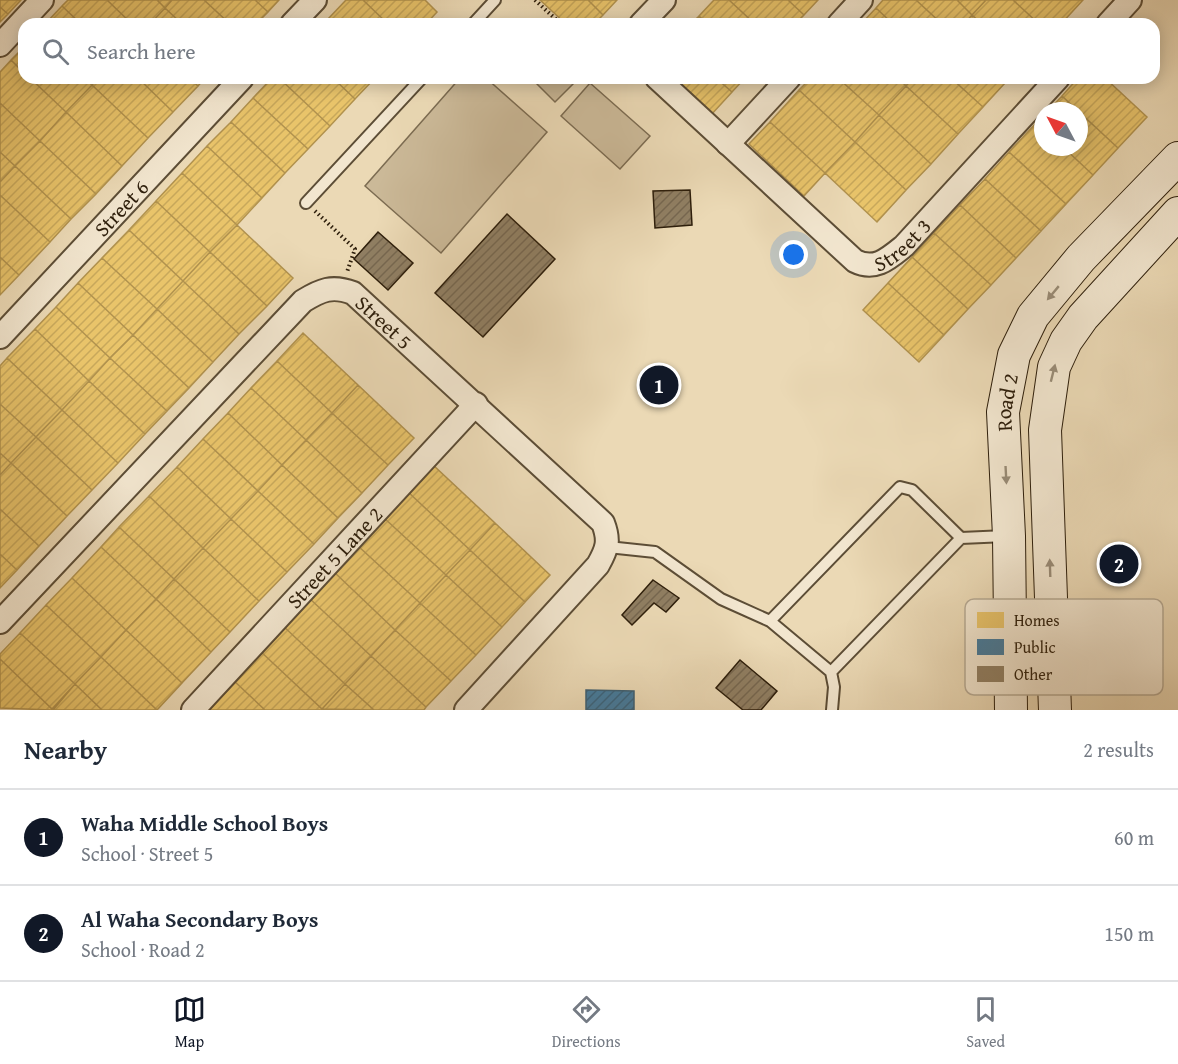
<!DOCTYPE html>
<html lang="en">
<head>
<meta charset="utf-8">
<style>
  :root { --surface:#fff; --page:#f6f6f7; --text:#1f2937; --muted:#747a83; --line:#e0e1e3; --accent:#111827 }
  body { margin:0; font-family:"Gentium Book Plus",serif; background:var(--page); color:var(--text) }
  .compass { position:absolute; left:1034px; top:102px; width:54px; height:54px; border-radius:50%; background:var(--surface); box-shadow:0 3px 15px #0003; rotate:311deg }
  .you { position:absolute; left:794px; top:255px; width:21px; height:21px; margin:-15px; border:4px solid #fff; border-radius:50%; background:#1a73e8; box-shadow:0 0 0 9px #1a73e833 }
  .badge { display:grid; place-items:center; width:39px; height:39px; border-radius:50%; background:var(--accent); color:#fff; font-size:20px; font-weight:700 }
  .pin { position:absolute; translate:-50% -50%; border:3px solid #fff; box-shadow:0 2px 6px #0006 }
  .list { margin:0; padding:0; list-style:none }
  h2 { display:flex; justify-content:space-between; align-items:center; height:78px; margin:0; padding:0 24px; font-size:26px }
  h2 small { font-size:20px; font-weight:400; color:var(--muted) }
  .list li { display:grid; grid-template-columns:39px 1fr auto; gap:18px; align-items:center; box-sizing:border-box; height:96px; padding:0 24px; border-top:2px solid var(--line) }
  .list b { display:block; font-size:22px; white-space:nowrap }
  .list p { margin:0; font-size:20px; white-space:nowrap; color:var(--muted) }
  .list em { font-size:20px; font-style:normal; color:var(--muted) }
  .icon { flex:none; width:33px; height:33px; fill:none; stroke:currentColor; stroke-width:2; stroke-linecap:round; stroke-linejoin:round }
  .map { position:relative; flex:none; width:1178px; height:710px; overflow:hidden }
  .search { position:absolute; background:var(--surface); box-shadow:0 3px 15px #0003; left:18px; right:18px; top:18px; height:66px; display:flex; align-items:center; gap:15px; box-sizing:border-box; padding:0 21px; border-radius:18px; color:var(--muted); font-size:22px }
  .sheet { height:270px; background:var(--surface) }
  nav { display:flex; justify-content:space-around; align-items:center; box-sizing:border-box; height:84px; border-top:2px solid var(--line); background:var(--surface); font-size:16px; color:var(--muted) }
  nav a { display:grid; justify-items:center; gap:3px }
  nav .on { color:var(--accent) }
  .map>svg:first-child { display:block }
</style>
</head>
<body>
<div class="map">
<svg width="1178" height="710" viewBox="0 0 1178 710">
  <defs>
    <pattern id="homes-hatch" width="6" height="6" patternUnits="userSpaceOnUse" patternTransform="scale(1.5)"><rect width="6" height="6" fill="#e9c46a"/><path d="M-1 1l2-2M0 6l6-6M5 7l2-2" fill="none" stroke="#c8a85b"/></pattern>
    <pattern id="public-hatch" width="6" height="6" patternUnits="userSpaceOnUse" patternTransform="scale(1.5)"><rect width="6" height="6" fill="#457b9d"/><path d="M-1 1l2-2M0 6l6-6M5 7l2-2" fill="none" stroke="#3a647e"/></pattern>
    <pattern id="building-hatch" width="6" height="6" patternUnits="userSpaceOnUse" patternTransform="scale(1.5)"><rect width="6" height="6" fill="#907f63"/><path d="M-1 1l2-2M0 6l6-6M5 7l2-2" fill="none" stroke="#766750"/></pattern>
  </defs>
  <rect width="100%" height="100%" fill="#ebd9b5"/>
  <filter id="stains"><feTurbulence type="fractalNoise" baseFrequency=".00333" numOctaves="4"/><feColorMatrix values="0 0 0 0 .2 0 0 0 0 .09 0 0 0 0 .02 0 0 0 .5 -.17"/></filter>
  <radialGradient id="worn" r=".72"><stop offset=".6" stop-color="#630" stop-opacity="0"/><stop offset="1" stop-color="#630" stop-opacity=".3"/></radialGradient>
  <!-- pitch -->
  <path fill="#cbb998" stroke="#7c6c52" stroke-width="1.5" d="M460 78H486L547 132 441 253 365 186Z
    M531 78H569L574 83 555 102Z
    M590 83 650 136 620 169 561 116Z"/>
  <!-- homes -->
  <path fill="url(#homes-hatch)" stroke="#b1924e" stroke-width="1.5" d="M0 0H21L8 14 0 7Z
    M68 0H107L132 24H81L62 6Z
    M107 0H157L165 8 150 24H132Z
    M157 0H172L165 8Z
    M172 0H204L230 24H182L165 8Z
    M204 0H255L268 12 256 24H230Z
    M255 0H279L268 12Z
    M346 0H363L388 24H333L328 19Z
    M363 0H425L437 12 426 24H388Z
    M540 0H588L603 15 594 24H566Z
    M588 0H617L603 15Z
    M714 0H729L755 24H707L699 16Z
    M729 0H788L804 15 795 24H755Z
    M788 0H818L804 15Z
    M883 0H916L942 24H893L876 8Z
    M916 0H957L972 15 964 24H942Z
    M957 0H986L972 15Z
    M986 0H1013L1039 24H982L972 15Z
    M1013 0H1083L1061 24H1039Z
    M62 6 81 24H45Z
    M0 7 8 14 0 22Z
    M165 8 182 24H150Z
    M876 8 893 24H861Z
    M972 15 982 24H964Z
    M699 16 707 24H691Z
    M24 47V73L11 60Z
    M11 60 24 73V78H30L66 112 40 141 0 103V72Z
    M30 78H84L92 85 66 112Z
    M84 78H99L92 85Z
    M99 78H138L173 112 148 138 92 85Z
    M138 78H189L198 86 173 112Z
    M189 78H205L198 86Z
    M272 78H279L330 126 308 149 253 98Z
    M279 78H333L355 99 330 126Z
    M333 78H375L355 99Z
    M672 78H716L732 92 711 115Z
    M716 78H745L732 92Z
    M811 78H838L879 115 855 142 799 90Z
    M838 78H898L906 86 879 115Z
    M898 78H913L906 86Z
    M913 78H951L983 107 958 134 906 86Z
    M951 78H1000L1005 83 983 107Z
    M1078 78H1105L1147 117 1118 148 1062 96Z
    M92 85 148 138 122 166 66 112Z
    M906 86 958 134 931 164 879 115Z
    M799 90 855 142 825 173 770 122Z
    M1062 96 1078 111H1048Z
    M253 98 308 149 285 173 231 122Z
    M0 103 40 141 15 166 0 152Z
    M66 112 122 166 96 194 40 141Z
    M1079 112 1118 148 1093 175 1063 147H1079Z
    M879 115 931 164 906 190 855 142Z
    M1043 116V128L1037 122Z
    M231 122 285 173 262 198 207 146Z
    M770 122 825 173 804 196 749 144Z
    M1037 122 1043 128V147H1063L1093 175 1066 204 1009 152Z
    M40 141 96 194 71 219 15 166Z
    M855 142 906 190 877 222 825 173Z
    M207 146 262 198 237 225 182 173Z
    M0 152 15 166 0 182Z
    M1009 152 1066 204 1041 231 985 179Z
    M15 166 71 219 50 242 0 195V182Z
    M182 173 237 225 210 252 156 201Z
    M985 179 1041 231 1016 258 960 205Z
    M0 195 50 242 19 275 0 257Z
    M156 201 210 252 183 281 129 230Z
    M960 205 1016 258 991 285 934 233Z
    M237 225 293 278 267 306 210 252Z
    M129 230 183 281 157 309 102 258Z
    M934 233 991 285 968 309 912 257Z
    M210 252 267 306 239 334 183 281Z
    M0 257 19 275 0 295Z
    M912 257 968 309 944 335 888 283Z
    M102 258 157 309 133 335 78 283Z
    M183 281 239 334 213 362 157 309Z
    M78 283 133 335 110 358 56 307Z
    M888 283 944 335 919 362 863 310Z
    M56 307 110 358 89 381 35 329Z
    M157 309 213 362 189 388 133 335Z
    M35 329 89 381 62 410 7 358Z
    M303 333 358 385 332 413 277 361Z
    M133 335 189 388 167 411 110 358Z
    M7 358 62 410 36 437 0 404V366Z
    M110 358 167 411 145 434 89 381Z
    M277 361 332 413 306 440 251 388Z
    M89 381 145 434 118 463 62 410Z
    M358 385 414 438 388 465 332 413Z
    M251 388 306 440 282 465 228 413Z
    M0 404 36 437 11 463 0 453Z
    M62 410 118 463 92 490 36 437Z
    M228 413 282 465 258 491 203 439Z
    M332 413 388 465 362 493 306 440Z
    M36 437 92 490 67 516 11 463Z
    M203 439 258 491 231 519 177 467Z
    M306 440 362 493 338 518 282 465Z
    M0 453 11 463 0 475Z
    M11 463 67 516 39 546 0 509V475Z
    M432 464 495 523 470 550 407 491Z
    M282 465 338 518 314 544 258 491Z
    M177 467 231 519 203 548 149 496Z
    M258 491 314 544 287 572 231 519Z
    M407 491 470 550 446 575 383 517Z
    M149 496 203 548 174 579 119 527Z
    M0 509 39 546 17 570 0 554Z
    M383 517 446 575 420 603 357 545Z
    M231 519 287 572 259 601 203 548Z
    M495 523 550 575 525 602 470 550Z
    M119 527 174 579 156 599 101 547Z
    M357 545 420 603 395 630 333 571Z
    M101 547 156 599 126 630 72 578Z
    M203 548 259 601 230 632 174 579Z
    M470 550 525 602 502 627 446 575Z
    M0 554 17 570 0 588Z
    M333 571 395 630 371 656 308 597Z
    M446 575 502 627 476 655 420 603Z
    M72 578 126 630 101 657 46 605Z
    M174 579 230 632 211 652 156 599Z
    M308 597 371 656 345 684 282 625Z
    M156 599 211 652 182 683 126 630Z
    M420 603 476 655 451 681 395 630Z
    M46 605 101 657 75 684 20 633Z
    M282 625 345 684 322 709 259 650Z
    M126 630 182 683 157 710 101 657Z
    M395 630 451 681 426 707 371 656Z
    M20 633 75 684 52 709 0 659V654Z
    M259 650 322 709 321 710H265L232 679Z
    M371 656 426 707 424 710H374L345 684Z
    M101 657 157 710H102L75 684Z
    M0 659 52 709 51 710 0 708Z
    M232 679 265 710H210L206 707Z
    M75 684 102 710H53Z
    M345 684 374 710 322 709Z"/>
  <!-- public -->
  <path fill="url(#public-hatch)" stroke="#3e5f71" stroke-width="1.5" d="M586 690 634 691V710H586Z"/>
  <!-- building -->
  <path fill="url(#building-hatch)" stroke="#2d1e0b" stroke-width="1.5" d="M690 190 692 225 655 228 653 191Z
    M507 214 555 259 483 337 435 293Z
    M378 232 413 263 388 290 354 259Z
    M653 580 679 598 666 612 654 603 632 625 622 615Z
    M740 660 777 691 761 710H743L716 688Z"/>
  <g fill="none" stroke-linecap="round" stroke-linejoin="round">
    <defs>
      <path id="lane" d="M473 24 495 0
        M306 203 422 78
        M608 547 655 552 721 599 770 621 831 672 834 687 832 710
        M770 621 900 487 912 490 961 538
        M831 672 961 538 1006 536"/>
      <g id="street">
        <path d="M292 24 315 0"/>
        <path d="M641 24 664 0"/>
        <path d="M839 24 861 0"/>
        <path d="M1108 24 1130 0"/>
        <path d="M0 45 42 0"/>
        <path id="s1" d="M657 78 855 261C875 271 888 259 904 246L1058 78"/>
        <path d="M728 144 789 78"/>
        <path id="s2" d="M0 337 242 78"/>
        <path id="s3" d="M0 622 303 301C321 290 332 285 353 293L603 523C610 541 607 549 598 565L466 710"/>
        <path id="s4" d="M193 710 476 404"/>
      </g>
      <g id="secondary">
        <path id="s5" d="M1011 710 1009 536 1003 412 1014 355 1033 316 1081 258 1178 158"/>
        <path d="M1055 710 1045 430 1054 367 1066 341 1083 317 1178 213"/>
      </g>
    </defs>
    <!-- lane casing -->
    <use href="#lane" stroke="#5c4d36" stroke-width="14"/>
    <!-- street casing -->
    <use href="#street" stroke="#5c4d36" stroke-width="26"/>
    <!-- secondary casing -->
    <use href="#secondary" stroke="#2d1e0b" stroke-width="34"/>
    <!-- path -->
    <path stroke="#2d1e0b" stroke-width="4" stroke-dasharray="1.5 3" stroke-linecap="butt" d="M535 0 561 24
      M315 211 355 249 347 272"/>
    <!-- lane -->
    <use href="#lane" stroke="#f2e6cf" stroke-width="10"/>
    <!-- street -->
    <use href="#street" stroke="#f2e6cf" stroke-width="22"/>
    <!-- secondary -->
    <use href="#secondary" stroke="#f2e6cf" stroke-width="32"/>
  </g>
  <!-- one-way arrows -->
  <defs><path id="oneway-solid" d="M-6-.8H1V-3.2L6.5 0L1 3.2V.8H-6Z" transform="scale(1.5)"/></defs>
  <g fill="#998c77">
    <use href="#oneway-solid" transform="translate(1053 293) rotate(130)"/>
    <use href="#oneway-solid" transform="translate(1053 373) rotate(-76)"/>
    <use href="#oneway-solid" transform="translate(1006 475) rotate(87)"/>
    <use href="#oneway-solid" transform="translate(1050 568) rotate(-92)"/>
  </g>
  <g text-anchor="middle" dominant-baseline="central" stroke-width="6" stroke-linejoin="round" paint-order="stroke">
    <!-- street labels -->
    <g font-size="21" fill="#2d1e0b" stroke="#f2e6cf">
      <text stroke="none"><textPath href="#s2" startOffset="177">Street 6</textPath></text>
      <text stroke="none"><textPath href="#s1" startOffset="324">Street 3</textPath></text>
      <text stroke="none"><textPath href="#s3" startOffset="537">Street 5</textPath></text>
      <text stroke="none"><textPath href="#s5" startOffset="308">Road 2</textPath></text>
      <text stroke="none"><textPath href="#s4" startOffset="208">Street 5 Lane 2</textPath></text>
    </g>
  </g>
  <!-- legend -->
  <rect x="965" y="599" width="198" height="96" rx="9" fill="#f2e6cf" stroke="#b7aa94" stroke-width="1.5"/>
  <rect x="977" y="612" width="27" height="16" fill="#e9c46a"/>
  <rect x="977" y="639" width="27" height="16" fill="#457b9d"/>
  <rect x="977" y="666" width="27" height="16" fill="#907f63"/>
  <g font-size="16" fill="#2d1e0b">
    <text x="1014" y="626">Homes</text>
    <text x="1014" y="653">Public</text>
    <text x="1014" y="680">Other</text>
  </g>
  <rect width="100%" height="100%" filter="url(#stains)"/>
  <rect width="100%" height="100%" fill="url(#worn)"/>
</svg>
<svg class="compass" viewBox="-18 -18 36 36"><path d="M0-13l5 13h-10z" fill="#e53935"/><path d="M0 13l5-13h-10z" fill="#747a83"/></svg>
<div class="you"></div>
<div class="pin badge" style="left:659px;top:385px">1</div>
<div class="pin badge" style="left:1119px;top:564px">2</div>
<div class="search"><svg class="icon" aria-label="search" viewBox="0 0 24 24"><circle cx="10" cy="10" r="6"/><path d="M15 15l6 6"/></svg>Search here</div>
</div>
<section class="sheet">
<h2>Nearby<small>2 results</small></h2>
<ul class="list">
<li><span class="badge">1</span><div><b>Waha Middle School Boys</b><p>School · Street 5</p></div><em>60 m</em></li>
<li><span class="badge">2</span><div><b>Al Waha Secondary Boys</b><p>School · Road 2</p></div><em>150 m</em></li>
</ul>
</section>
<nav>
<a class="on"><svg class="icon" aria-label="map" viewBox="0 0 24 24"><path d="M3 6l6-2 6 2 6-2v14l-6 2-6-2-6 2zM9 4v14M15 6v14"/></svg>Map</a>
<a><svg class="icon" aria-label="directions" viewBox="0 0 24 24"><path d="M12 3l9 9-9 9-9-9zM9 14v-3h6M13 9l2 2-2 2"/></svg>Directions</a>
<a><svg class="icon" aria-label="saved" viewBox="0 0 24 24"><path d="M7 4h10v16l-5-4-5 4z"/></svg>Saved</a>
</nav>
</body>
</html>
